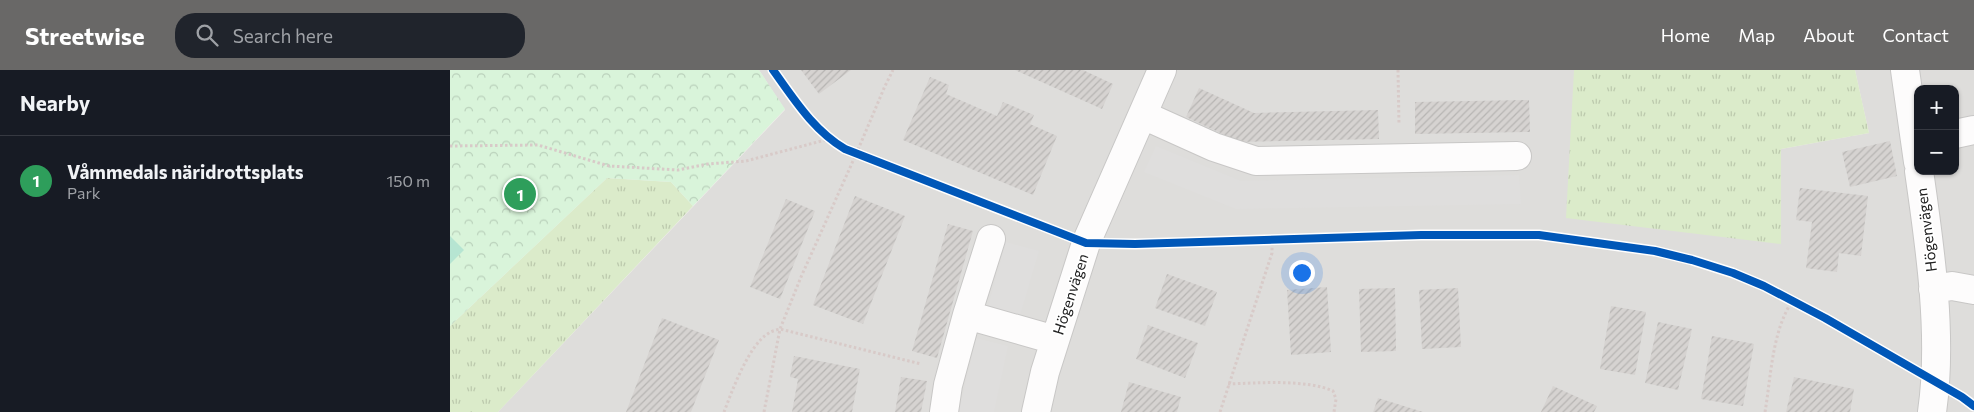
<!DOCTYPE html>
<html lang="en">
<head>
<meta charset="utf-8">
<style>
  :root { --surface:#171b24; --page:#20242c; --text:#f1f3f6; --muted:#9ea1a6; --line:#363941; --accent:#696867 }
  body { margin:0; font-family:Commissioner,sans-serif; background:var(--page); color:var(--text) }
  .controls { position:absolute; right:15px; top:15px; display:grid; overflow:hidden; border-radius:10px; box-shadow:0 1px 4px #0004 }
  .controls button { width:45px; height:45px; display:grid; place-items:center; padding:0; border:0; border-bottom:1px solid var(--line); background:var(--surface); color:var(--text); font:25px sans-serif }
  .you { position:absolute; left:851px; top:202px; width:18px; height:18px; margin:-12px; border:4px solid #fff; border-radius:50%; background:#1a73e8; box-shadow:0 0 0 8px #1a73e833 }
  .badge { display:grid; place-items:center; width:32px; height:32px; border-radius:50%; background:var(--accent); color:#fff; font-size:16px; font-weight:700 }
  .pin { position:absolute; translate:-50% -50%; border:2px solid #fff; box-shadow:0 1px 5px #0006 }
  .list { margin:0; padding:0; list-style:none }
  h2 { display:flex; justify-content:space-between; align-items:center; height:65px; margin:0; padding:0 20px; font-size:21px }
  h2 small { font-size:16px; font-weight:400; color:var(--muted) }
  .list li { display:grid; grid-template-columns:32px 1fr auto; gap:15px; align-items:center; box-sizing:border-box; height:90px; padding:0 20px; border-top:1px solid var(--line) }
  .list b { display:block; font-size:19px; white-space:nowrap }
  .list p { margin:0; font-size:16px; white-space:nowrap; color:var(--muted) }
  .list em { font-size:16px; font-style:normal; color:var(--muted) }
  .icon { flex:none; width:28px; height:28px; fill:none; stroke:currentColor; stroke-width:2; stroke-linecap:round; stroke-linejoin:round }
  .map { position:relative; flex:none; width:1524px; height:342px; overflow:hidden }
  header { display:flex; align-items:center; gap:30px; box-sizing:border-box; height:70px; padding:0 25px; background:var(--accent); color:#fff }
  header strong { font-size:24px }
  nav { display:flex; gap:28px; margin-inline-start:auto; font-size:18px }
  .search { width:350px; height:45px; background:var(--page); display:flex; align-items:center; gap:12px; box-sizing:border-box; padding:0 18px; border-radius:20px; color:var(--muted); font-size:19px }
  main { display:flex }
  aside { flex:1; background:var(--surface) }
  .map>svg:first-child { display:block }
</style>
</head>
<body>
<header>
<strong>Streetwise</strong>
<div class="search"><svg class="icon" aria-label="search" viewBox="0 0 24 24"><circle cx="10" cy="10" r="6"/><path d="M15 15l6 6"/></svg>Search here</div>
<nav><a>Home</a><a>Map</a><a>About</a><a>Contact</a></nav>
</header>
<main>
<aside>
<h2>Nearby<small></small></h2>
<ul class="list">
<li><span class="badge" style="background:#2e9e5b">1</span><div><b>Våmmedals näridrottsplats</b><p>Park</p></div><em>150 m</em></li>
</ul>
</aside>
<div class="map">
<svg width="1524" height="342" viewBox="0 0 1524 342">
  <defs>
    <pattern id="grass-tufts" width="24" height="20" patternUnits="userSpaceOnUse" patternTransform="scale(1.25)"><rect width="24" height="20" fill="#dbebca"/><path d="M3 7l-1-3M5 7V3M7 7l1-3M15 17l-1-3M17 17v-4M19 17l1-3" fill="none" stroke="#bcc9ad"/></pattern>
    <pattern id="park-crowns" width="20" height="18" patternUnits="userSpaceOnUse" patternTransform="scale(1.25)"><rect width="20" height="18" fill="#d9f4da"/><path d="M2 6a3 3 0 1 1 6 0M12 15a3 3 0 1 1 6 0" fill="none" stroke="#bad1bb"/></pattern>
    <pattern id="building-hatch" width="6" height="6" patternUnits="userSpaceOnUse" patternTransform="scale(1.25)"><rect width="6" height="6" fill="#d6d3d1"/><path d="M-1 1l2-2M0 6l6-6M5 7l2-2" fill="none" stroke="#b7b5b3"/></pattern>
  </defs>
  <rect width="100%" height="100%" fill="#efedea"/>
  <!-- residential -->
  <path fill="#dedddb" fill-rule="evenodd" d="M309 0H1130L1331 174V79L1419 63 1405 0H1524V342H48L335 40ZM1468 19H1505V101H1468Z"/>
  <!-- grass -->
  <path fill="url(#grass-tufts)" d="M1124 0H1405L1419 63 1331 79V174L1116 148Z
    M157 108 221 112 243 136 48 342H0V256Z"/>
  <!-- park -->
  <path fill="url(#park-crowns)" d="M0 0H309L335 39 243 136 221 112 157 108 0 256Z"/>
  <!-- pitch -->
  <path fill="#b6e5d2" d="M0 166 14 180 0 194Z"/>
  <!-- parking -->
  <path fill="#dfdedd" d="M706 76 791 111 1069 105 1071 134 786 139 694 102Z
    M556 172 589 181 570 245 538 236Z
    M526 268 558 276 544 342H509Z"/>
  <!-- building -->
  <path fill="url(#building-hatch)" d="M351 0H401L369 24Z
    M565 0H633L663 14 652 39Z
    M480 7 499 15 496 24 547 46 553 32 584 45 580 54 607 66 583 125 453 70Z
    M749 18 804 43 928 40 929 69 790 72 736 47Z
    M1079 30 1080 62 965 64V32Z
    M1440 71 1447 106 1400 117 1392 82Z
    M1350 118 1418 126 1411 186 1389 183 1387 202 1356 198 1362 152 1346 150Z
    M405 126 455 146 413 254 363 235Z
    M336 129 365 141 330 229 300 217Z
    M498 154 523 161 487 288 462 281Z
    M717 204 767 222 755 256 705 238Z
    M877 217 881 282 841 285 837 220Z
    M945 218 946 281 911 282 909 219Z
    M1008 218 1011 277 972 279 969 220Z
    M1161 236 1196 242 1185 305 1150 299Z
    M212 248 269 270 241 342H176Z
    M1208 252 1242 259 1228 320 1195 313Z
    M698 255 748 273 735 308 686 289Z
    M1262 266 1304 274 1293 336 1251 329Z
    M344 286 410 299 402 342H342L348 309 340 307Z
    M451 307 477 311 471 342H445Z
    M1344 307 1404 319 1400 342H1336Z
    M679 312 731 327 727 342H671Z
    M1103 316 1147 336 1144 342H1091Z
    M928 328 973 342H923Z"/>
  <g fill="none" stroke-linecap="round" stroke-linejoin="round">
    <defs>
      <path id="minor" d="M1455 0 1468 92
        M693 45 764 77 806 91 1067 86
        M1505 64 1524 60
        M1469 101C1480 177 1493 267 1482 342
        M541 169 517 245 605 270
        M1483 219 1502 216 1524 220
        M494 342 498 315 517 245
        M586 342 595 302 636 173 712 0"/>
    </defs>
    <!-- minor casing -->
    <use href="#minor" stroke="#c8c7c6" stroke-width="30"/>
    <!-- path -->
    <path stroke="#d8cac8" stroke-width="3" stroke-dasharray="2.5 2.5" stroke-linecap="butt" d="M948 0 949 55
      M0 76 88 75 159 96 228 100 258 94 296 91 379 69
      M778 314C808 313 856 309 883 321L886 329 884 342
      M274 342C282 321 299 274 319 263 322 261 326 260 330 259L471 294
      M314 342 330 259 351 207 407 82 435 16 443 0
      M770 342 822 183V170
      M1315 342C1321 307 1322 260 1343 230"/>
    <!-- minor -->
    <use href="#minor" stroke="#fdfcfc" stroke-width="28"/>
    <defs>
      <path id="cycleway" d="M323 0C344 29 363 60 395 79L636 173 685 174 971 165H1089L1205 181 1242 190 1283 203 1314 216 1375 248 1512 327 1524 336"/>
    </defs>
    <!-- cycleway casing -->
    <use href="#cycleway" stroke="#fff" stroke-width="11"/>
    <!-- cycleway -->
    <use href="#cycleway" stroke="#0057b8" stroke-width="8"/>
  </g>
  <g text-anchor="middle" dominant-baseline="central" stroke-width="4" stroke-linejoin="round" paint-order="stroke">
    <!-- street labels -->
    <g font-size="15" fill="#212121" stroke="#fff">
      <text transform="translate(1476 160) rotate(-97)">Högenvägen</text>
      <text transform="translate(620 224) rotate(-72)">Högenvägen</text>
    </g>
  </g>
</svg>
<div class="controls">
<button>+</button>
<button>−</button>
</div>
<div class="you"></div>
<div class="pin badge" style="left:70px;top:124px;background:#2e9e5b">1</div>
</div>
</main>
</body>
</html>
